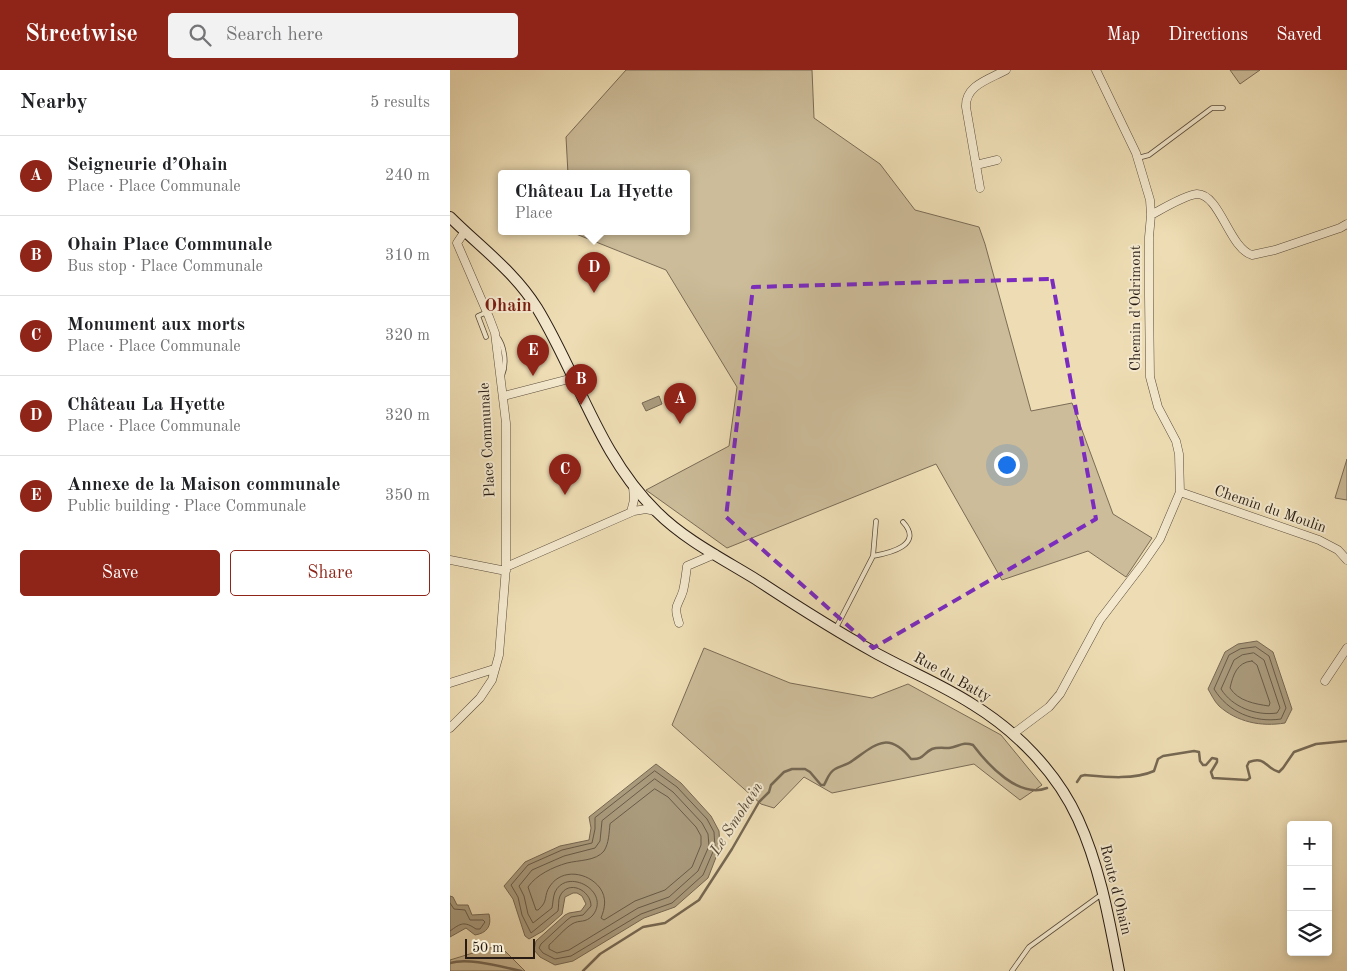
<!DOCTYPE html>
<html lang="en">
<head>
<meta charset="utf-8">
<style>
  :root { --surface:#fff; --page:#f2f2f2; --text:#202124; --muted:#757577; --line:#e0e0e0; --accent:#8f2418 }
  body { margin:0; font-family:"Old Standard TT",serif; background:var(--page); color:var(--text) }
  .controls { position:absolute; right:15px; bottom:15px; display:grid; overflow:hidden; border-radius:5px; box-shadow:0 2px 8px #0003 }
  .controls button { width:45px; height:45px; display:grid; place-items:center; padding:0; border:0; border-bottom:1px solid var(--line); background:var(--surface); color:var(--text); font:25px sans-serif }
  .scale { position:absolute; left:15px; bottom:12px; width:70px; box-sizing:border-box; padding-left:5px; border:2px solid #271b13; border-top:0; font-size:14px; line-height:18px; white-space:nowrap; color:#271b13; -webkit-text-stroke:4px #f4e9ce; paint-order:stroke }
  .you { position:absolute; left:556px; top:394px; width:18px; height:18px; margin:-12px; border:4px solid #fff; border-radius:50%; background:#1a73e8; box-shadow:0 0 0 8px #1a73e833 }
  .badge { display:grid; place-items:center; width:32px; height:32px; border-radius:50%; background:var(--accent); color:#fff; font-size:16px; font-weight:700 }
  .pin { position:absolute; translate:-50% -41px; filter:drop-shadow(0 1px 2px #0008) }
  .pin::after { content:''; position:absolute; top:26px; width:18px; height:15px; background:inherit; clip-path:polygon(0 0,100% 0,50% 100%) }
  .popup { position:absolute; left:48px; top:100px; width:192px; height:65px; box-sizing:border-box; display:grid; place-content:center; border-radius:5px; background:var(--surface); filter:drop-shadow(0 1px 4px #0005); font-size:16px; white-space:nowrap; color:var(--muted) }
  .popup b { font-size:19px; color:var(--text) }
  .popup::after { content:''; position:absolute; left:50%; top:100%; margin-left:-10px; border:10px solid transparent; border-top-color:var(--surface) }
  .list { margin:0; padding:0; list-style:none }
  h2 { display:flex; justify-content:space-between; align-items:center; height:65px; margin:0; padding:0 20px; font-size:21px }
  h2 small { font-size:16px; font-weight:400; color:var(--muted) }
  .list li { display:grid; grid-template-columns:32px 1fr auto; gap:15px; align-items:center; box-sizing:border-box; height:80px; padding:0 20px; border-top:1px solid var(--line) }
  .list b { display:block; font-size:19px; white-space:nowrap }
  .list p { margin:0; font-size:16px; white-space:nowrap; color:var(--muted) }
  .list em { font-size:16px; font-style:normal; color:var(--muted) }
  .actions { display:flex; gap:10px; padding:15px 20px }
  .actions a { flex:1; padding:11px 0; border:1px solid var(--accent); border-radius:5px; text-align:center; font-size:18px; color:var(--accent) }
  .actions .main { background:var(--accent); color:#fff }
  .icon { flex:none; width:28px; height:28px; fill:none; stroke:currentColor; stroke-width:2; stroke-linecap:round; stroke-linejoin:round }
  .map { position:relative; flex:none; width:897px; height:901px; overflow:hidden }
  header { display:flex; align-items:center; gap:30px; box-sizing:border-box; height:70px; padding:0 25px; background:var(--accent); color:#fff }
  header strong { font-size:24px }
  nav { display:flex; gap:28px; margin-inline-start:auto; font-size:18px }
  .search { width:350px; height:45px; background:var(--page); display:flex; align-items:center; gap:12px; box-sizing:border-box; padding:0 18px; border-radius:5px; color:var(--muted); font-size:19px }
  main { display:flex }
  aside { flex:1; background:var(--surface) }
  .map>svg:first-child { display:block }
</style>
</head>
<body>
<header>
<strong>Streetwise</strong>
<div class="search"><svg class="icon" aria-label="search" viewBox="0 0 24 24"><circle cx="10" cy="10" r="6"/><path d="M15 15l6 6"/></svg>Search here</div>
<nav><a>Map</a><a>Directions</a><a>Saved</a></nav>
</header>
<main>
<aside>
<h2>Nearby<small>5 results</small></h2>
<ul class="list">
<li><span class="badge">A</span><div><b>Seigneurie d’Ohain</b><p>Place · Place Communale</p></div><em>240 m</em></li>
<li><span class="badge">B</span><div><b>Ohain Place Communale</b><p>Bus stop · Place Communale</p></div><em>310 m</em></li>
<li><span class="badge">C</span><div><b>Monument aux morts</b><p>Place · Place Communale</p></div><em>320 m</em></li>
<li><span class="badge">D</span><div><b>Château La Hyette</b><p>Place · Place Communale</p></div><em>320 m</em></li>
<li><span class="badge">E</span><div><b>Annexe de la Maison communale</b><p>Public building · Place Communale</p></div><em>350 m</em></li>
</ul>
<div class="actions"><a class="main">Save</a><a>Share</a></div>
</aside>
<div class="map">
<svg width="897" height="901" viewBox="0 0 897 901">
  <rect width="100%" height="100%" fill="#eeddb4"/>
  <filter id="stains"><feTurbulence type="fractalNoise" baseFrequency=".004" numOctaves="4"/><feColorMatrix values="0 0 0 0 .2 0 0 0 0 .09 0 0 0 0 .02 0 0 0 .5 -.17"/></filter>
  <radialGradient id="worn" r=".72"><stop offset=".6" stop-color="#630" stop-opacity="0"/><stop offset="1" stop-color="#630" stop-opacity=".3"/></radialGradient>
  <!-- green -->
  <path fill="#ccbc99" stroke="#7a6c56" d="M176 0H362L364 48 430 94 465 140 529 157 535 174 581 341 622 333 663 444 702 468 676 507 638 481 552 510 486 394 277 478 196 420 279 376 287 317 216 200 121 162H236V104H118L116 67Z
    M780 0H810L790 14Z
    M897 389V430L885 428Z
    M254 578 340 613 422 628 458 614 551 665 592 715 570 730 524 694 382 723 354 707 324 738 311 734 222 655Z
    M49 875 75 901H0V890Z"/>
  <!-- water -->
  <path fill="#aa9b7d" stroke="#766853" d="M209 326 212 334 196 341 192 333Z
    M807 571 823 582 842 639 835 653C811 657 787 652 769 636 764 631 761 624 758 619L775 582 788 574Z
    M206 694 231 713 261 746 269 761 270 777 258 808 225 837 194 848 123 891 105 895 90 887 84 880 86 871 115 845 119 843 131 841 136 834 132 826 127 823H123L115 827 112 844 93 861 79 869 75 866 63 829 54 816 75 792 110 776 139 770 141 758 139 747Z
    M0 826 3 827 7 835H18L22 845 39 844C42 856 37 863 25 865L16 858 0 867Z"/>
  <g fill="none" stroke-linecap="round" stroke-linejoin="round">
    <!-- shore -->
    <path stroke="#685b48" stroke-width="1" d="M806 577 819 586 836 638 831 649C804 653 778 642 764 619L779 585 790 579Z
      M804 583 814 590 830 638 827 643C806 646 782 637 771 619L784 590 792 585Z
      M802 591 807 595 820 633 819 636C805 634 788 631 780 618 783 605 787 592 802 591Z
      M205 701 227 717 257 749 264 762 265 777 253 805 222 833 191 844 121 886 105 889 93 883 89 878 91 874 117 850 121 847 133 845 141 836C141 820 118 809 110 826 108 830 109 836 108 841L81 863 72 845 68 827 61 815 78 795 112 780 142 773 145 759V748Z
      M205 709 223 722 252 753 258 764 259 776 248 801 219 827 188 838 119 880 107 883 99 879V875C106 869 114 859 122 854 130 849 135 854 143 845 161 821 117 797 105 822 103 827 103 833 102 838L83 853 78 844 74 826 69 816 82 800 114 786 145 778 150 771 152 751Z
      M205 719 218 727 246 757 251 766V775L242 797 215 820 185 831 154 850 151 848C155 838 157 828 150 818 138 802 112 798 100 816 93 826 99 831 88 840H86L78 817C86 805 103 797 117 793 129 790 146 791 154 781 159 773 159 763 160 754Z
      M0 833 4 839 15 840 20 850H33L35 852 30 859H26C14 851 11 853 0 861"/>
    <!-- stream -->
    <path stroke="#766853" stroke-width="2.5" d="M627 712 631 706 635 705C656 707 684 710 704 701L708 689 713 686 744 681 749 682 750 691 753 695H756L762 688 767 689V692L761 702 763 708 797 710 800 708 797 696 799 692C816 686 815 698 829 702L833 698 844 682 866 674 897 671
      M0 893C18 887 52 897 71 901
      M133 901 150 884 193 857 215 853 249 830 282 779 309 732 319 722 321 715 334 702 342 699H355L360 702 371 715H374C377 710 379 702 385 699 390 696 397 695 402 691 425 675 438 660 461 689 474 690 473 683 482 679 487 677 494 678 499 678 508 677 513 671 523 675 538 695 569 729 597 718"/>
    <defs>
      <path id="lane" d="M688 88 699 85 762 38H773
        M46 265C55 275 57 294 52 306
        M36 267 28 246 37 242
        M423 486C440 483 474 475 453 452
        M386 558 423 486 426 451
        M562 901 579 877 652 824"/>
      <path id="street" d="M526 95 547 90
        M530 118 516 37C515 15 540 9 556 0
        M701 145C712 139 735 125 747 124 770 124 779 178 802 185L825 180 890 158 897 154
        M54 326 123 308
        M730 422 869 470 888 480 897 490
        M181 442 184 430 183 416
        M0 490 56 501
        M56 497 184 441 196 439 205 441
        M229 553C223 534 228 537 233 521 235 513 236 504 237 496L265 484
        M875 611 897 578
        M0 613 44 599
        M0 658 30 628 42 610 49 585 56 497V353L45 263 39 247 7 173 15 161
        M563 664 599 637 610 624 650 550 692 495 710 469 730 422 729 384 726 371 708 337 700 307 699 226V167L701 145 700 130 686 83 646 0"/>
      <path id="secondary" d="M0 147C30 177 64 201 87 238 128 305 149 386 207 442 235 470 273 489 307 510 345 535 384 560 424 582 456 600 491 614 522 634 566 661 606 701 628 749 650 797 659 849 669 901"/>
    </defs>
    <!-- lane casing -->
    <use href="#lane" stroke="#594c3b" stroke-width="5.5"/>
    <!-- street casing -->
    <use href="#street" stroke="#594c3b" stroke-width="9"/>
    <!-- secondary casing -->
    <use href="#secondary" stroke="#271b13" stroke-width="12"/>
    <!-- lane -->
    <use href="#lane" stroke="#f4e9ce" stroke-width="4"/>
    <!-- street -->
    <use href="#street" stroke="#f4e9ce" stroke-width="8"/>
    <!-- secondary -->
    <use href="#secondary" stroke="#f4e9ce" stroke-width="10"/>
  </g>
  <!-- marked area -->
  <path fill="none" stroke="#7b2cbf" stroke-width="4" stroke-dasharray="10 6" stroke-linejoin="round" d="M602 209 646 449 423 578 276 447 303 217Z"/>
  <g text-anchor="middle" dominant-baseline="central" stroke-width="4" stroke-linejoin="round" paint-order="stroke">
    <!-- street labels -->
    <g font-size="15" fill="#271b13" stroke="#f4e9ce">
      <text transform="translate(686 238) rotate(-90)">Chemin d'Odrimont</text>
      <text transform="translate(38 370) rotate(-93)">Place Communale</text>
      <text transform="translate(820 440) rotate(19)">Chemin du Moulin</text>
      <text transform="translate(502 608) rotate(29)">Rue du Batty</text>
      <text transform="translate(665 820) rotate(76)">Route d'Ohain</text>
    </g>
    <!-- water labels -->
    <g font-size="16" font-style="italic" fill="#5b4e3d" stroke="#f4e9ce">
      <text transform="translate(287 749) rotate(-57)">Le Smohain</text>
    </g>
    <!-- quarter labels -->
    <g font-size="18" font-weight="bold" fill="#7a1f14" stroke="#f4e9ce">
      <text x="58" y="236">Ohain</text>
    </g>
  </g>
  <rect width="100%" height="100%" filter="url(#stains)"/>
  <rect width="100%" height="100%" fill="url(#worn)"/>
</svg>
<div class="controls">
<button>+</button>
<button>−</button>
<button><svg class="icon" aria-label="layers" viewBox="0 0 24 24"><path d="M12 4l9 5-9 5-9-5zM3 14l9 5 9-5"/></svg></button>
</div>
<div class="scale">50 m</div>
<div class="you"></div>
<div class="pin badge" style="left:230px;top:354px">A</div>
<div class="pin badge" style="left:131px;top:335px">B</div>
<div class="pin badge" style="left:115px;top:425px">C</div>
<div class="pin badge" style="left:144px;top:223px">D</div>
<div class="popup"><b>Château La Hyette</b>Place</div>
<div class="pin badge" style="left:83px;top:306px">E</div>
</div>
</main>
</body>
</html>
